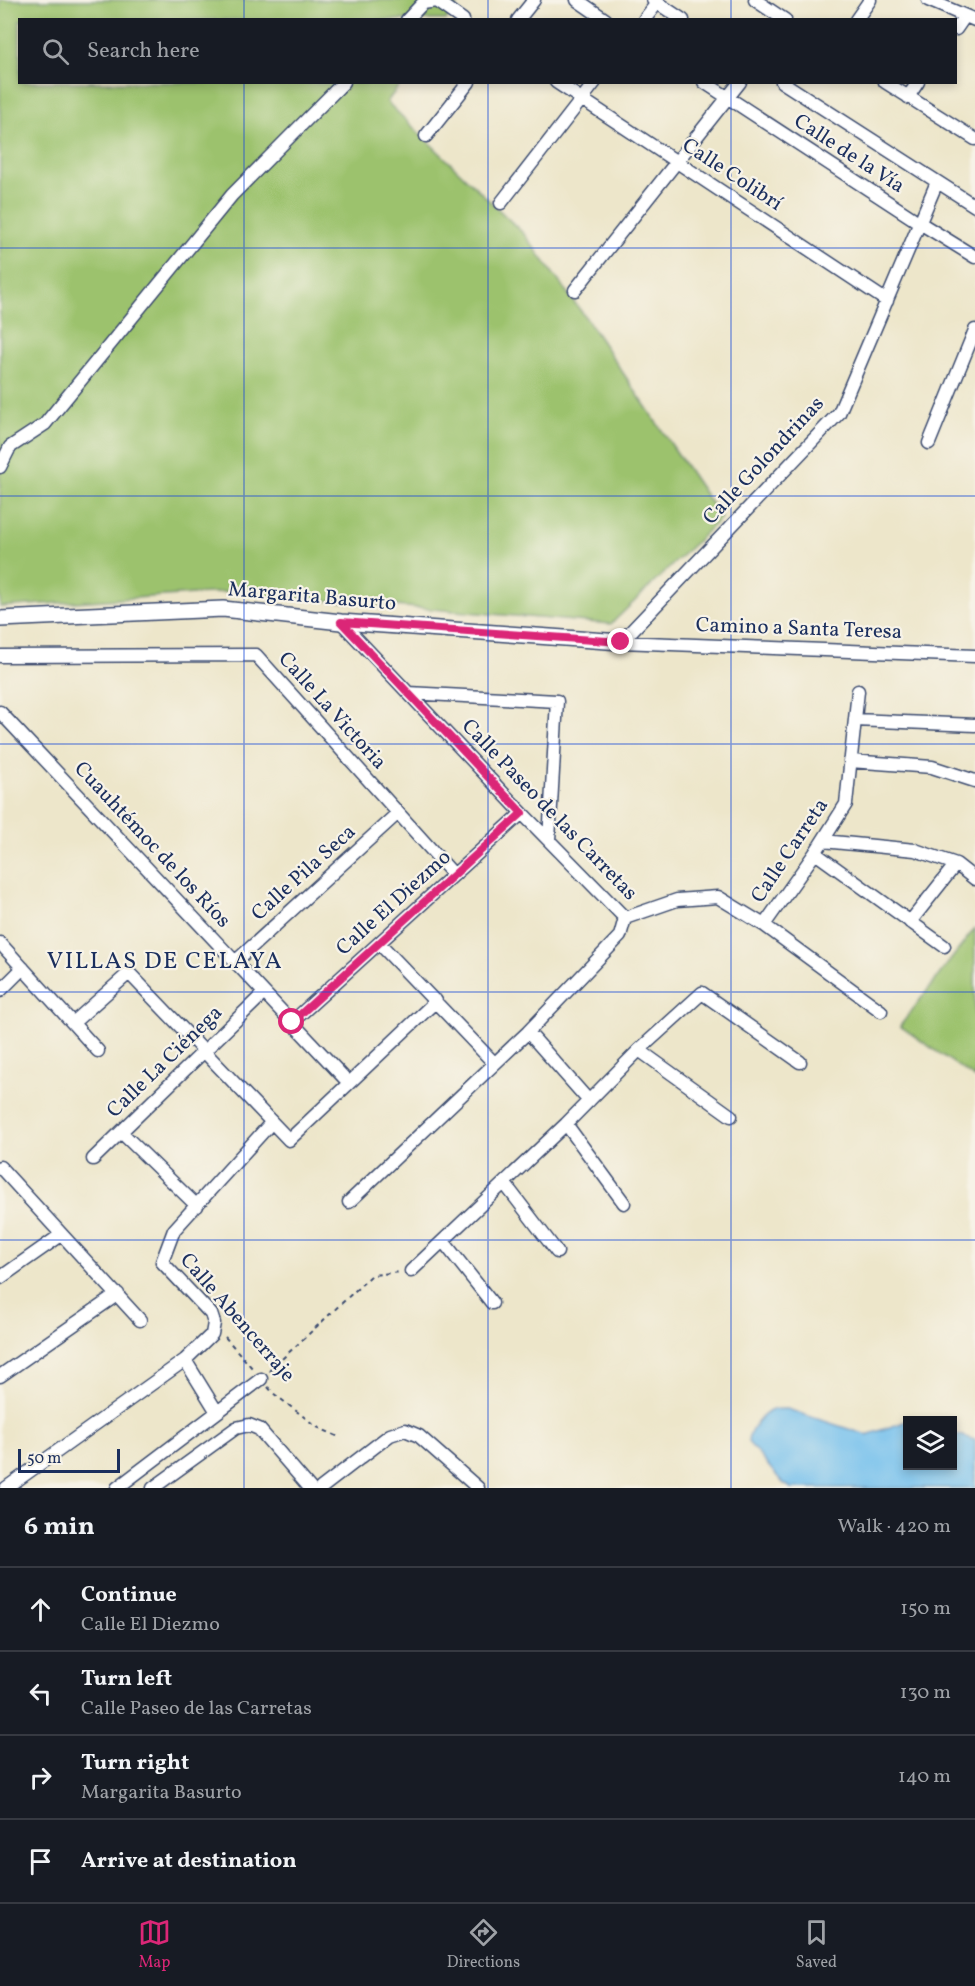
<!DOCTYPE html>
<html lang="en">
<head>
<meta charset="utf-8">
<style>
  :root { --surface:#171b24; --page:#242831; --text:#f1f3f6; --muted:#9ea1a6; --line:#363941; --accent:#db2777 }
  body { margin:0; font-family:Vollkorn,serif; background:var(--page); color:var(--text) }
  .controls { position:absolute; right:18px; bottom:18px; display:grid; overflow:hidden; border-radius:0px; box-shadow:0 3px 9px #0003 }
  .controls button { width:54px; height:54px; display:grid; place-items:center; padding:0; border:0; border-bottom:2px solid var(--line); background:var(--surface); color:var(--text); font:30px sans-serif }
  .scale { position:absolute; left:18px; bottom:15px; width:102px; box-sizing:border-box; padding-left:6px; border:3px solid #1b2f5e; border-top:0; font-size:16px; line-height:21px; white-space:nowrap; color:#1b2f5e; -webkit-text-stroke:4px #f7f3e8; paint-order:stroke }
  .stop { position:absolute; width:18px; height:18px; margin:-14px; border:4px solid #db2777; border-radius:50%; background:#fff }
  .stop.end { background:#db2777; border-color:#fff; box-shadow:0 2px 6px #0008 }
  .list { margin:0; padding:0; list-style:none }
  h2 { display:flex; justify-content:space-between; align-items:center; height:78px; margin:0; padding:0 24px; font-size:26px }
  h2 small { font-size:20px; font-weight:400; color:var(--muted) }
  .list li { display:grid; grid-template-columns:39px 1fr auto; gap:18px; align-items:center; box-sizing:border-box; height:84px; padding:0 24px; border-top:2px solid var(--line) }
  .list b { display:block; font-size:22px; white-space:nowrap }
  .list p { margin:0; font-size:20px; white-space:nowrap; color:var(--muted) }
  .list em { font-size:20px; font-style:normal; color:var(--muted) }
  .icon { flex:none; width:33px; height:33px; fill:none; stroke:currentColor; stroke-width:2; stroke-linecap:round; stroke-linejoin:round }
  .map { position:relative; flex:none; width:975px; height:1488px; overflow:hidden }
  .search { position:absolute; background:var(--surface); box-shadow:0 3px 9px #0003; left:18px; right:18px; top:18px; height:66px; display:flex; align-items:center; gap:15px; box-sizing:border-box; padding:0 21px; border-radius:0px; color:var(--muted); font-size:22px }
  .sheet { height:414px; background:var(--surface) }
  nav { display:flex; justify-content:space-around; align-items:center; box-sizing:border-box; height:84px; border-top:2px solid var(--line); background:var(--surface); font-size:16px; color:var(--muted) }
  nav a { display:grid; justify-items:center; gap:3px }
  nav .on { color:var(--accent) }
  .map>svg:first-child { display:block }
</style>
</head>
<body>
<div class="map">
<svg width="975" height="1488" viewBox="0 0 975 1488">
  <rect width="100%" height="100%" fill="#f7f3e8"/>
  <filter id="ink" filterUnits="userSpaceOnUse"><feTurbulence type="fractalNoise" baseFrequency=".0167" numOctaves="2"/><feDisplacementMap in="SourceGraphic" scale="12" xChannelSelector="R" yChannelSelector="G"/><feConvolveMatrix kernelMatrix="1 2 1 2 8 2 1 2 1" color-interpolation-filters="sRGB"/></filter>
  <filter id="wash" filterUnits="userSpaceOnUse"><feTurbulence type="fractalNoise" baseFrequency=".008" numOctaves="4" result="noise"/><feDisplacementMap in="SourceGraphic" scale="24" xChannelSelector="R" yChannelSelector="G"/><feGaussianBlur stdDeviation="1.35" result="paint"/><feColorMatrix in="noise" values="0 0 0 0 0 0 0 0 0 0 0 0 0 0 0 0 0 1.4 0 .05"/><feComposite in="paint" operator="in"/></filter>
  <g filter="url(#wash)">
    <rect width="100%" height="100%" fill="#ede6ca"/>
    <!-- grass -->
    <path fill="#9cc26d" stroke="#5c7866" stroke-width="1.5" d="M0 0H461L446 20H20V82L401 83 387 102 524 234 586 318 721 518 611 624 224 592 0 607Z
      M975 928V1078L900 1026Z"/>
    <!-- water -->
    <path fill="#73c0ed" stroke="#4778a6" stroke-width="1.5" d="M787 1409 867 1435 907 1421 908 1466H952L953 1433 975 1440V1488H791L783 1483 748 1442C749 1431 760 1416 772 1410 775 1409 783 1409 787 1409Z"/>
  </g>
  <g filter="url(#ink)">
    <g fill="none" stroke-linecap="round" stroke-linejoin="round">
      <defs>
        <path id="minor" d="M577 0 606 20
          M653 0 683 20
          M755 0 785 20
          M928 0 975 20
          M407 20 423 3 436 1 463 20
          M518 20 534 0
          M644 20 657 3
          M856 20 870 0
          M956 29 965 16
          M556 82 887 301
          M704 82 920 223 975 257
          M782 82 975 206
          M885 82 975 139
          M908 97 918 82
          M426 136 469 82
          M501 203 595 82
          M575 290 740 82
          M929 443 975 330
          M0 467 10 447 45 424 232 195 344 82
          M341 622 522 813 625 918 677 900 718 897 764 925 881 1011
          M621 642 839 413 937 182
          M621 642 975 656
          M0 656 256 655 454 875
          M408 693 557 701 549 840
          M0 712 349 1083
          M855 720 975 725
          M850 761 932 767 975 781
          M823 841 915 850 956 864 975 879
          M815 853 944 946
          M910 922 956 864
          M764 925 815 853 846 804 858 691
          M0 943 98 1051
          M379 943 494 1063
          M235 962 398 813
          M0 991 23 968
          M292 1022 522 813
          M73 1023 129 973 289 1140 436 1001
          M528 1032 589 1101
          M639 1050 731 1116
          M566 1124 624 1203
          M121 1132 197 1206
          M93 1159 264 993
          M0 1167 140 1320
          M505 1184 557 1252
          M349 1202 528 1032 620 936 625 918
          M443 1241 492 1303
          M411 1271 566 1124 639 1050 702 993 800 1062
          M0 1278 61 1235
          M185 1360 217 1412
          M0 1376 118 1294
          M6 1488 185 1360 212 1334 214 1323 211 1314 162 1262 174 1230 271 1123
          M117 1488 261 1379
          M153 1488 236 1428 249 1425 259 1429 310 1488
          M321 1488 390 1435 405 1430 419 1436 478 1488"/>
        <path id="tertiary" d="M0 619 223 609 341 622 621 642"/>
      </defs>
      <!-- minor casing -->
      <use href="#minor" stroke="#3a4a6e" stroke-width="15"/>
      <!-- tertiary casing -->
      <use href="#tertiary" stroke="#3a4a6e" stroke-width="18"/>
      <!-- path -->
      <path stroke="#3a4a6e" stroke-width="2" stroke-dasharray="4.5 4.5" stroke-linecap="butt" d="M225 1337 253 1369
        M269 1371 372 1275 399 1272
        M268 1387 273 1393 317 1427 341 1438"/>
      <!-- minor -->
      <use href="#minor" stroke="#fff" stroke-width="12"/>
      <!-- tertiary -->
      <use href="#tertiary" stroke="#fff" stroke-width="15"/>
    </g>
  </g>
  <g fill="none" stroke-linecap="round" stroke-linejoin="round" filter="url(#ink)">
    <!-- route -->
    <path stroke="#db2777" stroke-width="8" d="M292 1022 522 813 341 622 621 642"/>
  </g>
  <!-- grid -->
  <path fill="none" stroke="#1d4ed8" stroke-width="1.5" stroke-opacity="0.55" d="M244 0V20M488 0V20M731 0V20M244 82V1488M488 82V1488M731 82V1488M0 248H975M0 496H975M0 744H975M0 992H975M0 1240H975"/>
  <g text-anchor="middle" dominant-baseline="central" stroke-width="4.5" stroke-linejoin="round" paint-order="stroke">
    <!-- street labels -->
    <g font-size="21" fill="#1b2f5e" stroke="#f7f3e8">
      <text transform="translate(849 154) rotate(33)">Calle de la Vía</text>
      <text transform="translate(732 175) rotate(33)">Calle Colibrí</text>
      <text transform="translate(764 461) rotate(-47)">Calle Golondrinas</text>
      <text transform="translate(312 597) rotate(5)">Margarita Basurto</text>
      <text transform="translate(799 629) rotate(2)">Camino a Santa Teresa</text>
      <text transform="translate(332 711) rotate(48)">Calle La Victoria</text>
      <text transform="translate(549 810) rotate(46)">Calle Paseo de las Carretas</text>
      <text transform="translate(152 845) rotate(47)">Cuauhtémoc de los Ríos</text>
      <text transform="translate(790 851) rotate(-56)">Calle Carreta</text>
      <text transform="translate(304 873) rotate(-42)">Calle Pila Seca</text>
      <text transform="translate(394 903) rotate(-42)">Calle El Diezmo</text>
      <text transform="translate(165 1062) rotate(-44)">Calle La Ciénega</text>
      <text transform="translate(237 1318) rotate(49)">Calle Abencerraje</text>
    </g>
    <!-- quarter labels -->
    <g font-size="24" letter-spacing="1.5" fill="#1b2f5e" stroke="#f7f3e8">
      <text x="165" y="962">VILLAS DE CELAYA</text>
    </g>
  </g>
</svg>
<div class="controls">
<button><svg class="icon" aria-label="layers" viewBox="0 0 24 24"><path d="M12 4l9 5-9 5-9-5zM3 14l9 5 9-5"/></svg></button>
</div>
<div class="scale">50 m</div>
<div class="stop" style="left:292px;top:1022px"></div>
<div class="stop end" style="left:621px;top:642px"></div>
<div class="search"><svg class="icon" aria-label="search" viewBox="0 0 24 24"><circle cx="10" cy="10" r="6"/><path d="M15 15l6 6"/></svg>Search here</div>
</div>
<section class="sheet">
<h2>6 min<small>Walk · 420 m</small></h2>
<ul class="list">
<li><svg class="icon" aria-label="ahead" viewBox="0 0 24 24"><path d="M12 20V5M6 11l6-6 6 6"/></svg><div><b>Continue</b><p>Calle El Diezmo</p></div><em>150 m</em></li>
<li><svg class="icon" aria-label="left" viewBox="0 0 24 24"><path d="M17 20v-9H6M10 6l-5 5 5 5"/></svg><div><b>Turn left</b><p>Calle Paseo de las Carretas</p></div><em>130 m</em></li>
<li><svg class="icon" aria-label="right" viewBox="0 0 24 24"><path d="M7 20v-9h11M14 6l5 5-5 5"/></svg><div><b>Turn right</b><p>Margarita Basurto</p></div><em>140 m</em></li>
<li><svg class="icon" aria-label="arrive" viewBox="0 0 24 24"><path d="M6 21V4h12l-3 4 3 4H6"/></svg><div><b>Arrive at destination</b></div></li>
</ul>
</section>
<nav>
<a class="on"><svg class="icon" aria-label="map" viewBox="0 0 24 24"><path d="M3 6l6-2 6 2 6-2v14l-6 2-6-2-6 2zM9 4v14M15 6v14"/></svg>Map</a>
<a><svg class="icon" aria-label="directions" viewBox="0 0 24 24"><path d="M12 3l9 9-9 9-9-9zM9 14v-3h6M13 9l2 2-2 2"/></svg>Directions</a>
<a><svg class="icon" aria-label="saved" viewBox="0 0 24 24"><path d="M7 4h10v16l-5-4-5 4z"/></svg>Saved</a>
</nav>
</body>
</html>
